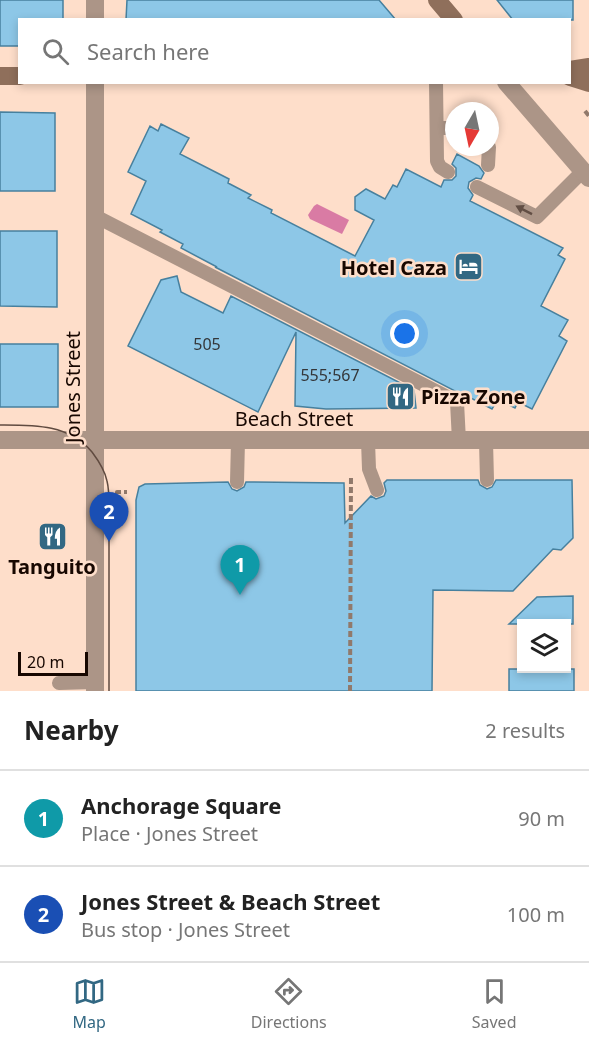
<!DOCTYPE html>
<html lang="en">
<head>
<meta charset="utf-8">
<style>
  :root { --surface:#fff; --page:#f2f2f2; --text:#222; --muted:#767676; --line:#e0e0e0; --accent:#326883 }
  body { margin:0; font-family:"Noto Sans",sans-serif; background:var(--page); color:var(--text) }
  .controls { position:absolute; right:18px; bottom:18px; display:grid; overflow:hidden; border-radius:0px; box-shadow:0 3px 9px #0003 }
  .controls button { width:54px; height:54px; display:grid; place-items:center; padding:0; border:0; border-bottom:2px solid var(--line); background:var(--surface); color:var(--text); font:30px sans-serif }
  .compass { position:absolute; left:445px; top:102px; width:54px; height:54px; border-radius:50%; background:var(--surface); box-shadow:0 3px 9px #0003; rotate:189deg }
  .scale { position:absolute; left:18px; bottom:15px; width:70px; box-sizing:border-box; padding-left:6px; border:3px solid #170700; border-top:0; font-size:16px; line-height:21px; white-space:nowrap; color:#170700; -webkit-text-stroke:4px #fedeca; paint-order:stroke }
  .you { position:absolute; left:405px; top:334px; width:21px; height:21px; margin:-15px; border:4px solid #fff; border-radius:50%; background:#1a73e8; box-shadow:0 0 0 9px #1a73e833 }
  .badge { display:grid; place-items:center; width:39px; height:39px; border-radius:50%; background:var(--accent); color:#fff; font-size:20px; font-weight:700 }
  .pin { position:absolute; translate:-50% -50px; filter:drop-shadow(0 2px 3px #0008) }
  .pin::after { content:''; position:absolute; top:32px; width:21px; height:18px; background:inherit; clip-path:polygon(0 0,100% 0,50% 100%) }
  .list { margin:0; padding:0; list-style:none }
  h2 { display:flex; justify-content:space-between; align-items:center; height:78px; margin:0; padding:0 24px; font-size:26px }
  h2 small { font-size:20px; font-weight:400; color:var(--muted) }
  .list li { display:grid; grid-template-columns:39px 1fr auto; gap:18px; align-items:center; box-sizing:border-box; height:96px; padding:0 24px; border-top:2px solid var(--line) }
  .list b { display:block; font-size:22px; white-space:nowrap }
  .list p { margin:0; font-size:20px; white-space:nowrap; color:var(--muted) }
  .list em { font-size:20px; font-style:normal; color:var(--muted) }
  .icon { flex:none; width:33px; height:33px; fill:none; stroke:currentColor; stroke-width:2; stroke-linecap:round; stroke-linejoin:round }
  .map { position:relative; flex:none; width:589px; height:691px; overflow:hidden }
  .search { position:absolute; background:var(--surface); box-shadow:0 3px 9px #0003; left:18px; right:18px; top:18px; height:66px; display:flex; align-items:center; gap:15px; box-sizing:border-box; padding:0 21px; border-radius:0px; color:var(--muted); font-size:22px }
  .sheet { height:270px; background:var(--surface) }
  nav { display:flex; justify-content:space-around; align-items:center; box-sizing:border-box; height:84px; border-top:2px solid var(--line); background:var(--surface); font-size:16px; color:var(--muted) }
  nav a { display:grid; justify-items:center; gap:3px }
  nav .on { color:var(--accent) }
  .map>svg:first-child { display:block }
</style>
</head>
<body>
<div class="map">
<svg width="589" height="691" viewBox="0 0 589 691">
  <rect width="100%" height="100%" fill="#fedeca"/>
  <!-- water -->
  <path fill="#d97ba4" d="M317 204 349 220 342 234 310 219 308 215 314 206Z"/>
  <!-- building -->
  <path fill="#8dc7e7" stroke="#47809e" stroke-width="1.5" d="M0 0H63V20H20V46H0Z
    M127 0H379L396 20H126Z
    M497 0H573V20H513Z
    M0 112 55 113V191H0Z
    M161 124 189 138 180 154 229 179 228 183 251 195 248 198 272 210 271 213 355 256 374 220 355 210V197L366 189 385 199 393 185 397 187 406 169 441 187 444 180H452L456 176V168L452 164 457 154 479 166 484 173 481 179 476 178 469 182 468 188 473 195 470 201 563 248 558 255 565 259 541 306 568 320 559 336 567 341 532 409 518 402 515 408 498 399 492 409 469 397 467 401 461 394 215 267H217L181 248 183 244 160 232 162 230 131 214 146 181 128 172 150 126 158 131Z
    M0 231H57V307L0 306Z
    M177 276 181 292 223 313 231 296 414 390 416 408 326 409 295 406 296 332 258 412 128 346 161 280Z
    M0 344H58V407H0Z
    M387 480H478L480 485 487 489 492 487 496 480H572L573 538 561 550 553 549 513 591 433 590 432 691H136V500L139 487 145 484 228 482 232 489 237 491 244 487 246 482 344 483 345 523 371 496 376 499 384 496 386 491 384 483Z
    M573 596V624H509L537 597Z
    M509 669H574V691H509Z"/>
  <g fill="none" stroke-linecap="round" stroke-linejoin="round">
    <!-- path -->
    <path stroke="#91796b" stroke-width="4" stroke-dasharray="6 3" stroke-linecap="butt" d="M585 111 589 116
      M117 494V492H127
      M350 691 351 476"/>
    <!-- lane -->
    <path stroke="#ac9587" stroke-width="14" d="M436 82 437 161 440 167 448 172
      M437 128H454
      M488 165 489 147
      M477 187 537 217 583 171
      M95 216 457 402 459 441
      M368 441 369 469 377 490
      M486 441 487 480
      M237 482 238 441
      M59 683 95 682"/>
    <!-- street -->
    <path stroke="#ac9587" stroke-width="18" d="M95 0V20
      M506 82 589 178
      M0 440H589
      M95 691V82"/>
    <!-- secondary -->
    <path stroke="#8f6f5b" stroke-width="18" d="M437 0 454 20
      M570 70 589 67
      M0 76H20
      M570 77 589 83"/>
    <!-- tram -->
    <path stroke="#604b40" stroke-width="1.5" d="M0 425C34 425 68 424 92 452 98 460 105 471 107 481 109 489 109 497 109 505V691"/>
  </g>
  <!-- one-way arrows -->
  <defs><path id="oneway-solid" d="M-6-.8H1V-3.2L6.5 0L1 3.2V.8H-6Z" transform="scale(1.5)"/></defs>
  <use fill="#624e44" href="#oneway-solid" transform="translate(524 210) rotate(-153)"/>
  <!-- icons -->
  <defs>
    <symbol id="hotel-square" viewBox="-11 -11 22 22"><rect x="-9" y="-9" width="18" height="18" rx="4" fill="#326883" stroke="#fedeca"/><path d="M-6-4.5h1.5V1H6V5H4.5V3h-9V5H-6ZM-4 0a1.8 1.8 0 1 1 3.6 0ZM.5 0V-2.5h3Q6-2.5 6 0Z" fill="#fff"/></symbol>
    <symbol id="restaurant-square" viewBox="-11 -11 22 22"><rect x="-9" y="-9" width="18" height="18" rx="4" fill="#326883" stroke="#fedeca"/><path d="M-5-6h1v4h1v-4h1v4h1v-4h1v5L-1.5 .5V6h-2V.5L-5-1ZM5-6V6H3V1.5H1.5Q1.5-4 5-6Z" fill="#fff"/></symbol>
  </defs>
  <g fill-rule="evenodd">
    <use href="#hotel-square" x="452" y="250" width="33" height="33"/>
    <use href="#restaurant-square" x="384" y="380" width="33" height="33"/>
    <use href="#restaurant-square" x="36" y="520" width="33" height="33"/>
  </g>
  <g text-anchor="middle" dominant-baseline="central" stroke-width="5" stroke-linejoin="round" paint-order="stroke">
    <!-- number labels -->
    <g font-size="16" fill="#34373a">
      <text x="207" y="344">505</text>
      <text x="330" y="375">555;567</text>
    </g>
    <!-- poi labels -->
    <g font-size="20" font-weight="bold" fill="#170700" stroke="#fedeca" text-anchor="end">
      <text x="447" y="267">Hotel Caza</text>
      <text x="421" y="396" text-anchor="start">Pizza Zone</text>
      <text x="52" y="566" text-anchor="middle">Tanguito</text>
    </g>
    <!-- street labels -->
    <g font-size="20" fill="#170700" stroke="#fedeca">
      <text transform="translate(72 387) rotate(-90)">Jones Street</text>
      <text x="294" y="418">Beach Street</text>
    </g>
  </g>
</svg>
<div class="controls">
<button><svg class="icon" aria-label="layers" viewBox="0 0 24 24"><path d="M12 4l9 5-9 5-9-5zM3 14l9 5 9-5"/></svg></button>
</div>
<svg class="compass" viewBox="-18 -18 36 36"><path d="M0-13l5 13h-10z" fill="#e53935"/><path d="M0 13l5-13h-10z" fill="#767676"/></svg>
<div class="scale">20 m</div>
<div class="you"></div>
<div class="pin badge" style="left:240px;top:595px;background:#0f9aa8">1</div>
<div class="pin badge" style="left:109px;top:542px;background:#1a4fb4">2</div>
<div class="search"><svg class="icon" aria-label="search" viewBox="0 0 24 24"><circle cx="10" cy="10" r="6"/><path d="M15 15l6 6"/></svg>Search here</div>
</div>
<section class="sheet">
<h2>Nearby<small>2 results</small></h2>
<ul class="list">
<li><span class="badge" style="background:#0f9aa8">1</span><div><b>Anchorage Square</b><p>Place · Jones Street</p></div><em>90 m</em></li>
<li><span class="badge" style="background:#1a4fb4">2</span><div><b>Jones Street &amp; Beach Street</b><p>Bus stop · Jones Street</p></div><em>100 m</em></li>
</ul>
</section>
<nav>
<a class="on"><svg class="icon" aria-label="map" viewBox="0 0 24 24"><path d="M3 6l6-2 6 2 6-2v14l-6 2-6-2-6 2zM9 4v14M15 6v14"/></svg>Map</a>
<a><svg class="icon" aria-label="directions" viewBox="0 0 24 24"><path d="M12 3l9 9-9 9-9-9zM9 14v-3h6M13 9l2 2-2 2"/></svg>Directions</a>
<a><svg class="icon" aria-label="saved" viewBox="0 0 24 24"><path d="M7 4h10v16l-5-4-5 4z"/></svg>Saved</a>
</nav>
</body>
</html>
